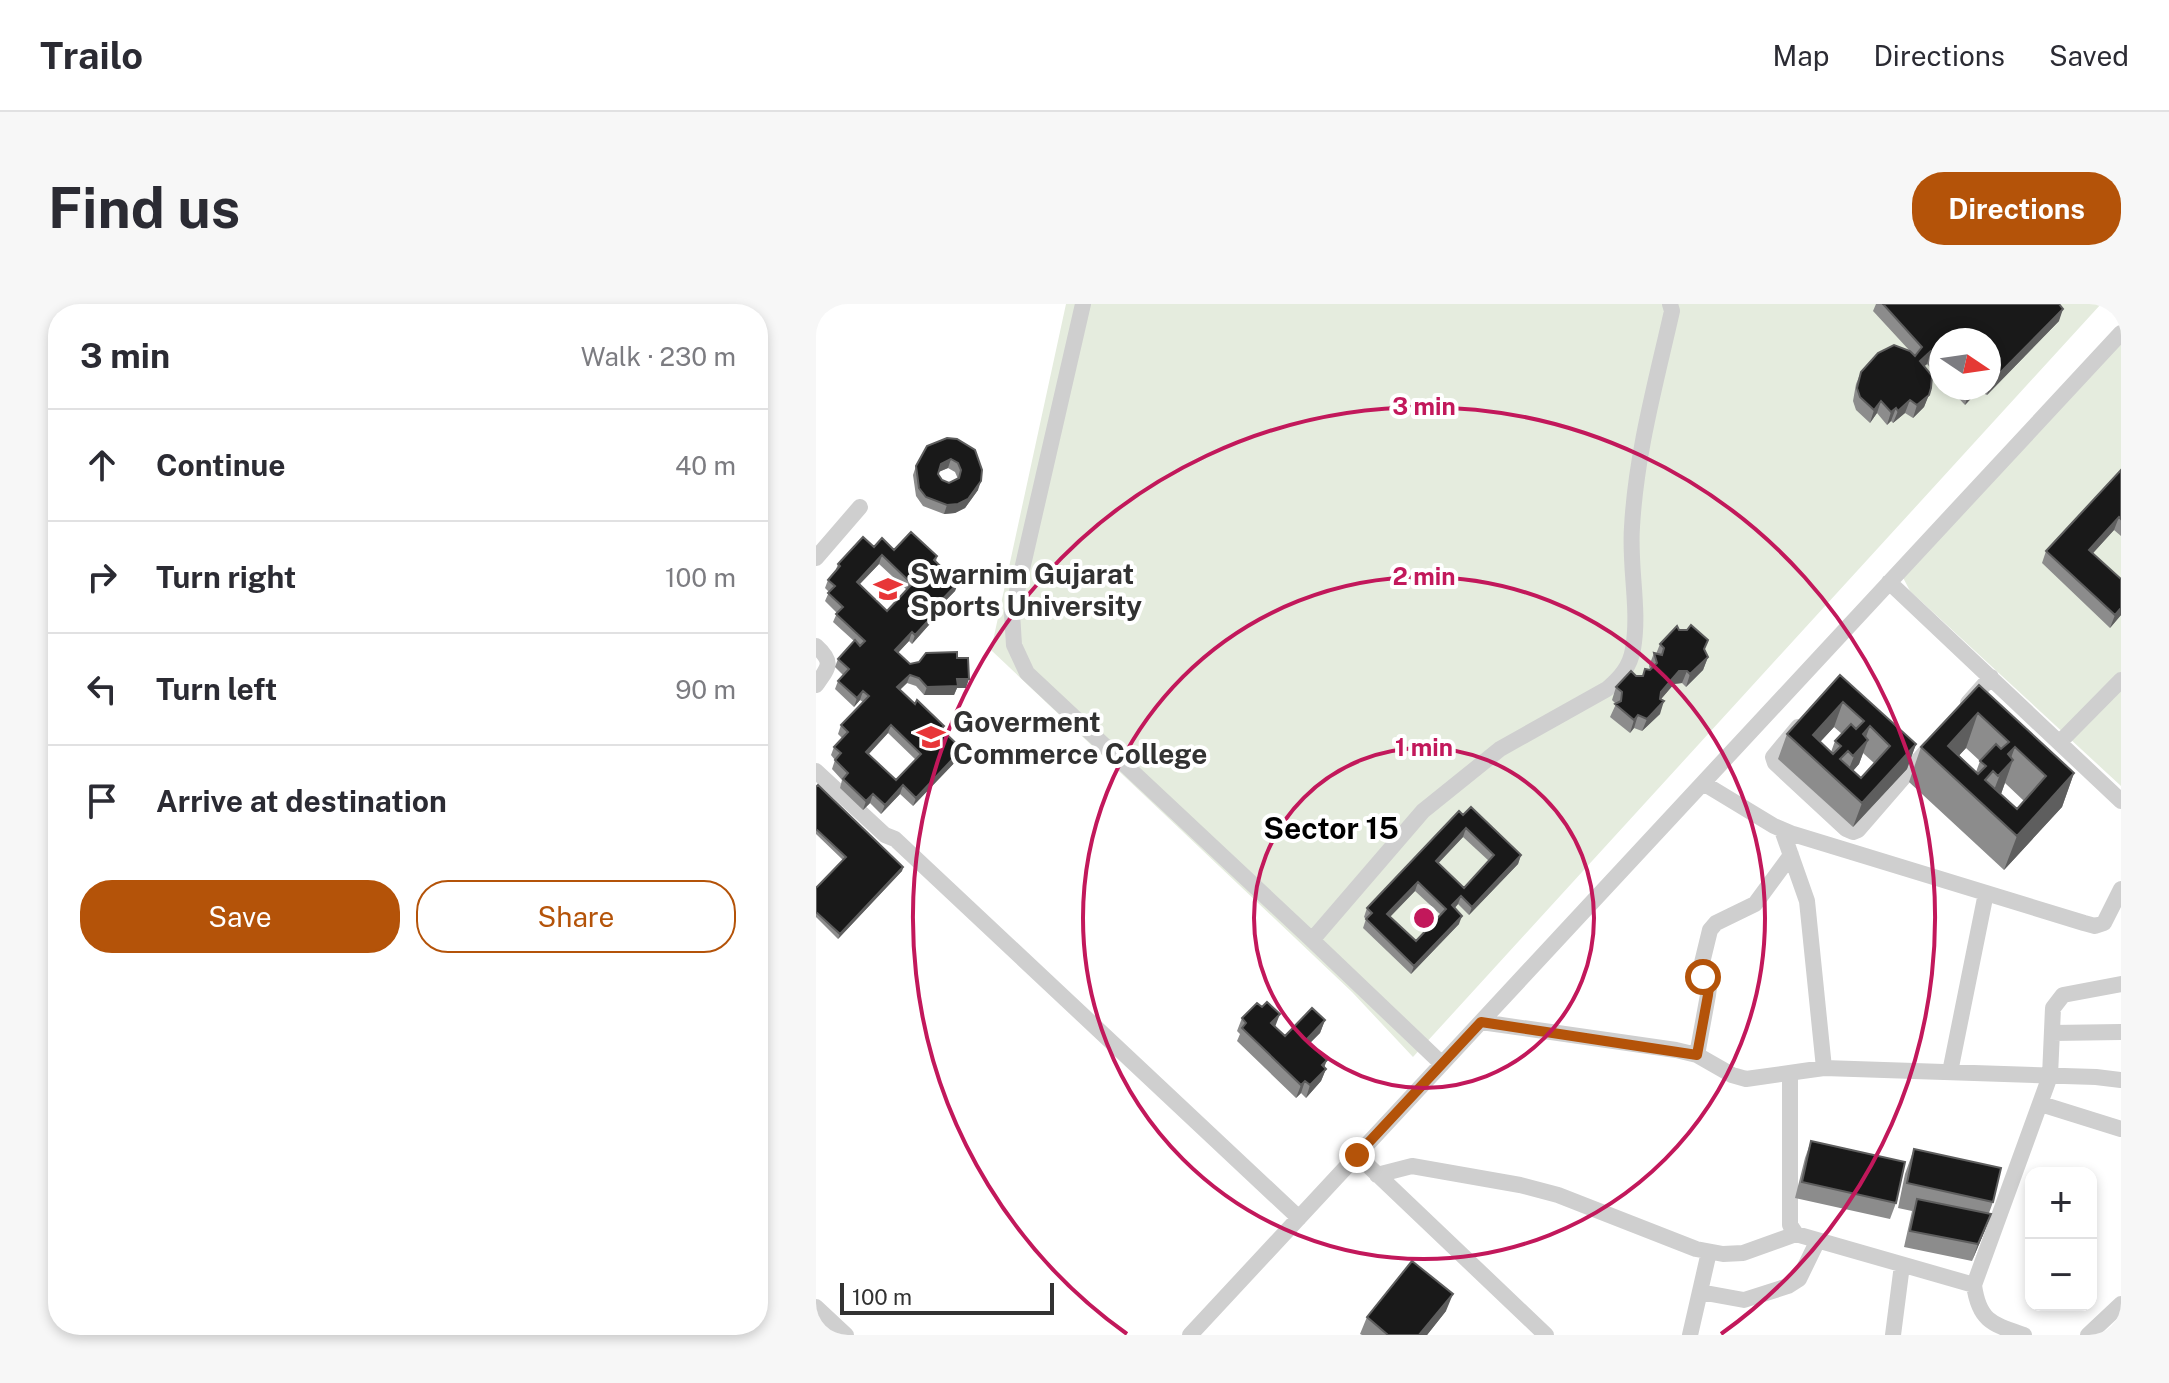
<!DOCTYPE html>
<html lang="en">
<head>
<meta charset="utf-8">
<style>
  :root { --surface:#fff; --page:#f7f7f7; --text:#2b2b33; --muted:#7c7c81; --line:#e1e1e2; --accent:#b45309 }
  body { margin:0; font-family:"Public Sans",sans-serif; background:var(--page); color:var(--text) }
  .controls { position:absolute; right:24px; bottom:24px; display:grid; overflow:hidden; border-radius:16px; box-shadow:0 4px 12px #0003 }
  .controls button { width:72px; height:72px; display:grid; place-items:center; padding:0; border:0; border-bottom:2px solid var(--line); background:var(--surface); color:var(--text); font:40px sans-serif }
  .compass { position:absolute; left:1113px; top:24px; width:72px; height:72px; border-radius:50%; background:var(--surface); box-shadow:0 4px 12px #0003; rotate:103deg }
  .scale { position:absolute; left:24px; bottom:20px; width:214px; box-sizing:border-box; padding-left:8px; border:4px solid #323232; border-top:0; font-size:22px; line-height:28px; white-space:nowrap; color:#323232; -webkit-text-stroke:6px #fff; paint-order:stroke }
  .stop { position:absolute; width:24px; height:24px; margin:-18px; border:6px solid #b45309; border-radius:50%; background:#fff }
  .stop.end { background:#b45309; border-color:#fff; box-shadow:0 2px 8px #0008 }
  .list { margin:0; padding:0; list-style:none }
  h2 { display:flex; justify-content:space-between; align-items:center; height:104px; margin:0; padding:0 32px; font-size:34px }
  h2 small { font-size:26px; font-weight:400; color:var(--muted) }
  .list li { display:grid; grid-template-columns:52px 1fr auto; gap:24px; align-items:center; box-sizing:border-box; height:112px; padding:0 32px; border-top:2px solid var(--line) }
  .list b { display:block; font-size:30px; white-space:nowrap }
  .list em { font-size:26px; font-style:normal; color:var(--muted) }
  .actions { display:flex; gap:16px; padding:24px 32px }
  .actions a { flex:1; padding:18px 0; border:2px solid var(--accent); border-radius:32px; text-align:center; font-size:28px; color:var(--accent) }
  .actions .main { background:var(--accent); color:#fff }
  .icon { flex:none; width:44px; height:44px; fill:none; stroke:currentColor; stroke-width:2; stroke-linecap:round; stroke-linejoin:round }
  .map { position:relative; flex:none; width:1305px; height:1031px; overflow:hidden; border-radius:32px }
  header { display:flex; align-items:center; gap:48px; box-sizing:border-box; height:112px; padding:0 40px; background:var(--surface); border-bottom:2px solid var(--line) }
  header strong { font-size:38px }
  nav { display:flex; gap:44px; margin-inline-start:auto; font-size:28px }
  .intro { display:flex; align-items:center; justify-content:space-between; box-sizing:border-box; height:192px; padding:0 48px }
  h1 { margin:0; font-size:56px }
  .button { padding:20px 36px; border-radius:32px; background:var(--accent); color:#fff; font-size:28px; font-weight:700 }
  main { display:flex; gap:48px; padding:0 48px }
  aside { flex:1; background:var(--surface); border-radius:32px; box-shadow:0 4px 12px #0003 }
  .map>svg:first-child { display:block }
</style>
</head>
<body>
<header>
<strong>Trailo</strong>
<nav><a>Map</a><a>Directions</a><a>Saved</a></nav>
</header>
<div class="intro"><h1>Find us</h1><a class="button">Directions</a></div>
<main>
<aside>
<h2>3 min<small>Walk · 230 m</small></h2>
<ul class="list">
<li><svg class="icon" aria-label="ahead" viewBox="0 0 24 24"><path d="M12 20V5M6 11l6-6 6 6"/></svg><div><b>Continue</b></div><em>40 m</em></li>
<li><svg class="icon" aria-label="right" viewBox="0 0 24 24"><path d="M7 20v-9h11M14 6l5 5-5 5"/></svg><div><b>Turn right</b></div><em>100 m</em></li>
<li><svg class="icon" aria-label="left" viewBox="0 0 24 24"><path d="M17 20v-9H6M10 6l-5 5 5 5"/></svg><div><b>Turn left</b></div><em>90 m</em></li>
<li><svg class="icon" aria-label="arrive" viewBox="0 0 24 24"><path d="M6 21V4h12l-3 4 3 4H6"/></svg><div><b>Arrive at destination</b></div></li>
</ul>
<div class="actions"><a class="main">Save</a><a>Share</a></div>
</aside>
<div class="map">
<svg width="1305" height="1031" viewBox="0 0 1305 1031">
  <rect width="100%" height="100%" fill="#fff"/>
  <!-- green -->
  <path fill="#e5ecde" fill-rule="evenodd" d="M250 0H1285L597 753 536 688 175 346ZM1125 36H1173V84H1125Z
    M1305 25V482L1094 287 1082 264Z"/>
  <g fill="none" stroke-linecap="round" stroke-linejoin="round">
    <!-- minor -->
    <path stroke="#cfcfcf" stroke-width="16" d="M267 0 196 309 198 341 211 369 496 636 607 507 684 445 791 385C804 374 814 363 817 345 824 305 813 264 816 223 820 150 840 78 856 7L854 0
      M0 254 44 203
      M1073 278 1305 497
      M0 342C18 358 13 363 0 381
      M1152 399 1175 373
      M982 423 957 453 959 459 1030 525 1037 528 1042 526 1113 444
      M1244 438 1305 376
      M0 467 69 531 79 535 483 914
      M887 479 958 522 977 530 1268 619 1279 622 1288 619 1305 585
      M966 526 991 597 1008 764
      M496 636 626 760
      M665 718 860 746 881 751 916 771 930 775 1008 764 1280 773 1305 776
      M1236 729 1305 728
      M881 751 892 691 893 683 885 663 894 626 900 619 939 600 975 551
      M1134 768 1170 589
      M974 770V921L980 930 1158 981C1163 1017 1176 1020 1208 1031
      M1225 800 1305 825
      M541 851 730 1031
      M561 871 596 862 704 881 742 891 880 945 907 950 927 949 980 930
      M1158 981 1234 772 1237 704 1247 691 1305 680
      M884 988 928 996 972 982 983 975 1001 938
      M0 1003 30 1031
      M0 1028 4 1031
      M374 1031 1305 29
      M874 1031 893 948
      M1077 1031 1086 961
      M1272 1031 1305 1000"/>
  </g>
  <!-- wall -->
  <path fill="#8c8c8c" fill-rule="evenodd" d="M1060 0H1243V17L1171 91 1162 87 1149 101 1133 84H1173V36H1125V75L1111 60 1108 62 1115 84 1108 103 1097 114 1089 109 1077 119 1075 117 1071 121 1061 109 1054 119 1040 106 1037 97 1040 80 1045 68 1093 46 1057 7Z
    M131 134 162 186 149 204 139 209 128 210 107 202 100 192 97 171 100 162ZM132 164 139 168 142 175 133 179 126 176 122 170 123 168Z
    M1305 166V232L1298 226 1277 249 1305 311 1294 324 1226 259 1230 247Z
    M58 243 121 252 120 258 142 279 139 287 122 304 120 313 96 340 93 337 82 349 94 360 141 354 150 384H141L138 391H108L100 382 91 379 84 386 99 400 128 422 127 427 146 445 143 454 97 502 84 490 65 510 54 499 47 506 24 484 26 476 16 465 19 456 15 451 18 443 26 434 22 430 25 421 47 398 44 396 38 403 19 385 22 377 27 371 19 363 22 355 38 337 17 318 21 309 9 297 13 288 9 284 12 276 19 268 22 260ZM63 260 91 286 71 307 44 280ZM72 429 100 456 80 476 53 450Z
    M863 326 892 336 888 346 892 353 887 366 870 383 866 379 858 380 845 395 844 410 826 427 818 424 814 429 794 413 800 400 796 396 800 383 820 372H826L834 366 833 362 838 349 840 350 844 340Z
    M1024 371 1100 440 1091 465 1037 523 962 455 971 430ZM1018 423 1026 430 1019 437 1015 448 1004 438ZM1047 449 1058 459 1045 474 1037 467 1043 460Z
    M1163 381 1258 469 1246 503 1188 566 1093 478 1105 443ZM1150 444 1164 457 1160 468 1143 451ZM1189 479 1208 497 1201 505 1185 490Z
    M0 483 87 563 86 567 22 635 0 613V584L27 556 0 530Z
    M647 511 705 551 702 560 653 611 642 600 639 604 643 620 595 670 547 624 550 615 548 613 551 604ZM647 533 673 557 648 584 622 559ZM599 587 625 611 600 637 574 613Z
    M426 714 459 723 469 732 509 716 504 729 494 739 510 765 505 777 490 794 485 789 480 794 421 737 424 730 421 727Z
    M995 837 1080 899 1074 915 979 894 989 854Z
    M1098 845 1177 898 1173 909 1175 910 1169 926 1156 957 1088 943 1096 907 1082 904 1089 870Z
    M630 1007 611 1031H546L544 1030 551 1013Z"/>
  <!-- shaded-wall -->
  <path fill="#5e5e5e" d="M1247 5 1243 17 1171 91 1175 78Z
    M1115 47 1111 60 1100 70 1104 57Z
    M1157 84H1163L1162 87 1149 101 1153 88Z
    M1113 91 1108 103 1097 114 1101 101Z
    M1094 96 1089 109 1077 119 1082 107Z
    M1065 97 1061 109 1054 119 1058 106Z
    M1080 104 1075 117 1071 121 1075 108Z
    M135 155 132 164 122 168 125 160Z
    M165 177 162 186 149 204 139 209 128 210 131 201Z
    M1303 213 1298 226 1268 259 1273 246Z
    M66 251 63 260 38 286 41 278Z
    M142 279 139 287 117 310 120 302Z
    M1305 304V311L1294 324 1299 311Z
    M123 305 120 313 96 340 99 331Z
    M96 328 93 337 76 355 79 346Z
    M892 353 887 366 870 383 874 370Z
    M863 367H871L866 379 858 380 840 401 845 388Z
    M94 371 91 379 78 391 81 383Z
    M141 375H153L150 384H141L138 391H108L111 383Z
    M47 387 44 396 38 403 41 394Z
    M848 397 844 410 826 427 831 415Z
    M1027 398 1018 423 993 450 997 431Z
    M1162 409 1150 444 1130 466 1132 442Z
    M822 411 818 424 814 429 818 416Z
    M75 421 72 429 47 456 50 448Z
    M1054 422 1047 441 1052 436 1043 460 1028 477 1047 430Z
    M1100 440 1091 465 1037 523 1046 499Z
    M1199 443 1192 462 1197 456 1185 490 1171 504 1192 450Z
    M146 445 143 454 97 502 100 494Z
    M1258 469 1246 503 1188 566 1201 532Z
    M87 481 84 490 65 510 69 501Z
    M57 490 54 499 47 506 50 497Z
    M650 524 647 533 617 565 620 557Z
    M705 551 702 560 653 611 656 603Z
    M87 563 86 567 22 635 24 630Z
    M602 578 599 587 568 619 571 610Z
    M645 592 642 600 633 610 636 601Z
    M646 612 643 620 595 670 598 662Z
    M464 710 459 723 455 719Z
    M509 716 504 729 485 748 490 736Z
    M511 756 506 769 510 765 505 777 490 794 494 781 506 761Z
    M489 777 485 789 480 794 485 781Z
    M1175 910 1169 926 1156 957 1162 940Z
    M637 990 630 1007 611 1031H603Z"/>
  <!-- building -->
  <path fill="#191919" stroke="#5e5e5e" stroke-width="2" fill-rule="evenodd" d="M1067 0H1243L1247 5 1175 78 1173 77V36H1125V57L1115 47 1104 57 1116 72 1115 84 1113 91 1101 101 1094 96 1082 107 1080 104 1075 108 1065 97 1058 106 1044 93 1041 84 1045 68 1062 49 1078 41 1094 47 1099 52 1106 43Z
    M131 134 141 135 159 146 166 166 165 177 152 195 142 200 131 201 110 193 103 184 100 162 111 142ZM135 155 142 159 145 166 143 174 133 179 126 176 122 170 125 160Z
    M1305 166V215L1303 213 1273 246 1305 275V304L1299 311 1230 247Z
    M95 228 121 252 118 256 142 279 120 302 123 305 99 331 96 328 79 346 94 360 103 358 110 349 141 348V354H152L153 375H141L142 382 111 383 103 374 94 371 81 383 99 400 101 396 128 422 125 425 146 445 100 494 87 481 69 501 57 490 50 497 27 475 32 469 19 456 25 449 18 443 32 428 25 421 53 392 47 387 41 394 22 377 33 365 22 355 39 336 44 342 49 337 20 310 27 303 12 289 19 282 12 276 24 262 22 260 47 233 58 243 66 234 78 246ZM66 251 96 280 71 307 41 278ZM75 421 105 450 80 476 50 448Z
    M875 321 892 336 888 345 892 353 874 370 871 367H863L845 388 844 395 848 397 831 415 822 411 818 416 799 400 805 397 806 388 800 383 815 367 820 372H827L829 365 834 366 841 359 838 349 846 351 848 344 844 340 861 322 863 326H871Z
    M1024 371 1100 440 1046 499 971 430ZM1027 398 1048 417 1040 425 1035 420 1019 437 1025 442 1017 450 997 431ZM1054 422 1074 442 1045 474 1024 455 1032 447 1037 452 1052 436 1047 430Z
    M1163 381 1258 469 1201 532 1105 443ZM1162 409 1193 438 1185 445 1180 440 1164 457 1170 462 1162 470 1132 442ZM1199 443 1230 472 1201 505 1169 476 1177 467 1182 472 1197 456 1192 450Z
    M2 481 87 563 24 630 0 608V584L30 553 0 525V483Z
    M655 503 705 551 656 603 645 592 636 601 646 612 598 662 550 615 556 609 551 604 643 507 647 511ZM650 524 678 551 648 584 620 557ZM602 578 630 605 600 637 571 610Z
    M451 698 464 710 455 719 469 732 496 704 509 716 490 736 511 756 506 761 510 765 494 781 489 777 485 781 426 724 430 719 426 714 441 699 446 703Z
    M995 837 1089 858 1080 899 986 878Z
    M1098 845 1185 864 1177 898 1091 879Z
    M1101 895 1175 910 1162 940 1094 927Z
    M596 957 637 990 603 1031H572L551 1013Z"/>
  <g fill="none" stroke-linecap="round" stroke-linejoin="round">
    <!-- route -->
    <path stroke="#b45309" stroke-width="10" d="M541 851 665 718 881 751 892 691 893 683 887 673"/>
  </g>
  <!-- distance rings -->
  <g fill="none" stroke="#c2185b" stroke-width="4">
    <circle cx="608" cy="614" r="170"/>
    <circle cx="608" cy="614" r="341"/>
    <path d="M311 1030A511 511 0 1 1 905 1030"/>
  </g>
  <!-- icons -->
  <defs>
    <symbol id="university-bare" viewBox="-9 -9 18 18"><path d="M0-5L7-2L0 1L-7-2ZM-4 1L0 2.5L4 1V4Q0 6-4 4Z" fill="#e83638" stroke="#fff" stroke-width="2.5" paint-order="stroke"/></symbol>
  </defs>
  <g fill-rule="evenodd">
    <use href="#university-bare" x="52" y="265" width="40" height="40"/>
    <use href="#university-bare" x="95" y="413" width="40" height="40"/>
  </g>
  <g text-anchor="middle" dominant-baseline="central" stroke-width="8" stroke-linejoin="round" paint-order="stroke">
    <!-- poi labels -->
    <g font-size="28" font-weight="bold" fill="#323232" stroke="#fff" text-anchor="start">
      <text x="94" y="269">Swarnim Gujarat<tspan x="94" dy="32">Sports University</tspan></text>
      <text x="137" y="417">Goverment<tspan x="137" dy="32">Commerce College</tspan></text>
    </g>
    <!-- neighbourhood labels -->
    <g font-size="30" font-weight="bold" fill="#000" stroke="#fff">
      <text x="515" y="524">Sector 15</text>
    </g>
  </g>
  <circle cx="608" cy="614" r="12" fill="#c2185b" stroke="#fff" stroke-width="4"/>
  <g font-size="24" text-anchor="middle" font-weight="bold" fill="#c2185b" stroke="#fff" stroke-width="8" stroke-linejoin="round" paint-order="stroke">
    <text x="608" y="111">3 min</text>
    <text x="608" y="281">2 min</text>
    <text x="608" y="452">1 min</text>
  </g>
</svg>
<div class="controls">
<button>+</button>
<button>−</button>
</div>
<svg class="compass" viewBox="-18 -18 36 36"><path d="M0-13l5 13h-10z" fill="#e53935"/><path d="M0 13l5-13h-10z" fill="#7c7c81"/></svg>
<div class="scale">100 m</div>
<div class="stop" style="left:887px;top:673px"></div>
<div class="stop end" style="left:541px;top:851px"></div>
</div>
</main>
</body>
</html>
